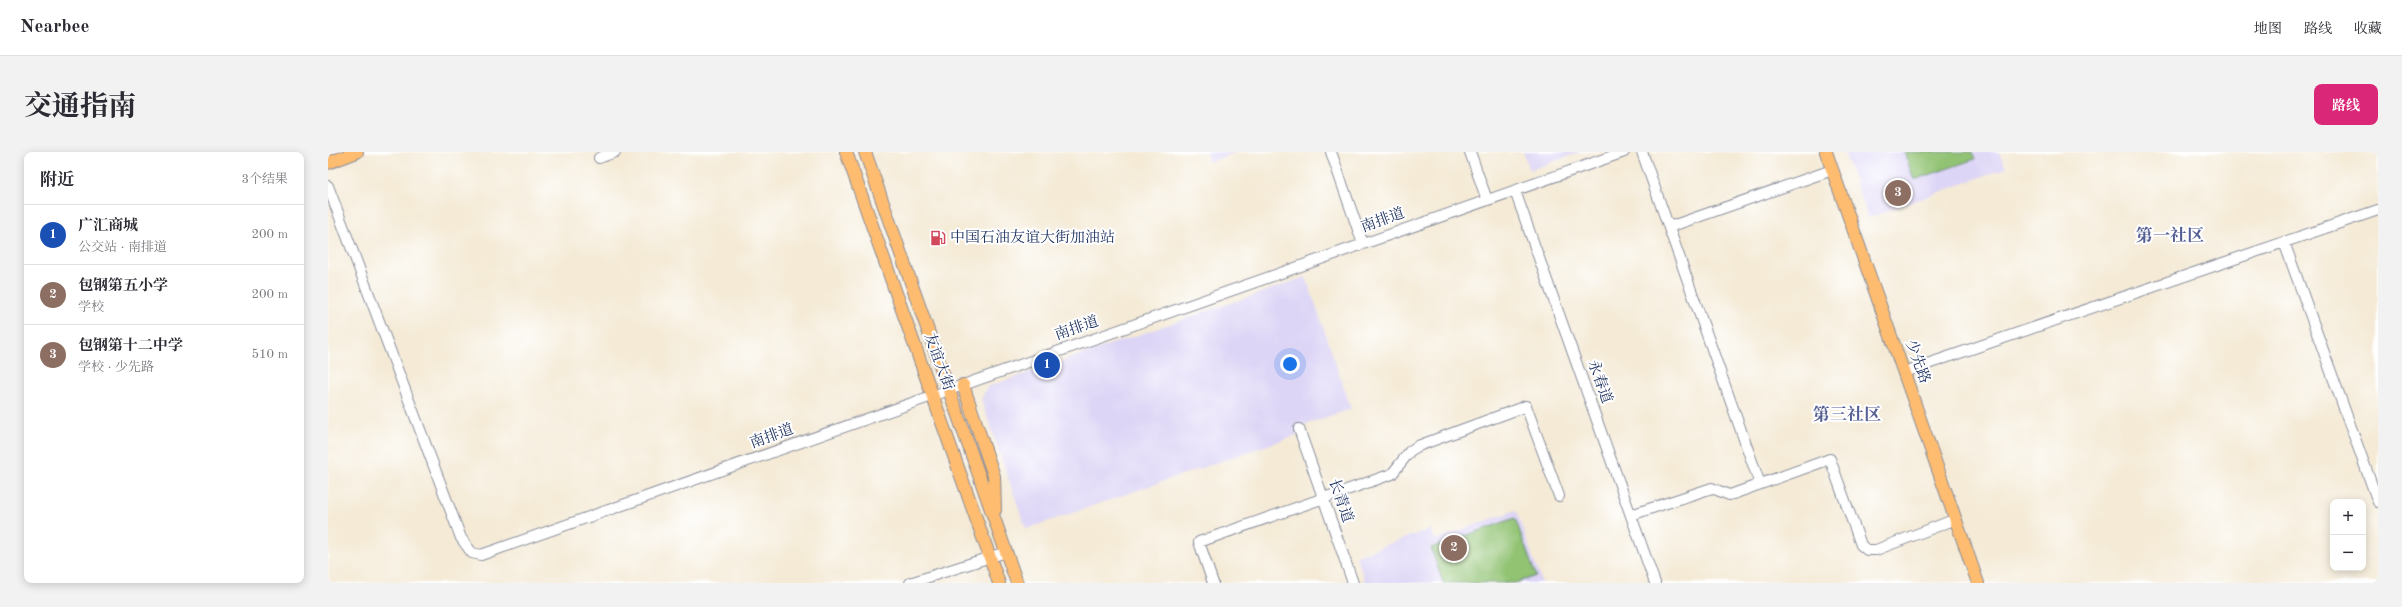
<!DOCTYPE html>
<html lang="zh">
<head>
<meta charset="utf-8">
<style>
  :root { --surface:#fff; --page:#f2f2f3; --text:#2b2b33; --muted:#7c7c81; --line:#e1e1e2; --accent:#db2777 }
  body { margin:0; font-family:"Old Standard TT","Noto Serif SC",serif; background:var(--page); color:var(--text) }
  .controls { position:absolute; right:12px; bottom:12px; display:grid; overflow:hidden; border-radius:8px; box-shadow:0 2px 10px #0003 }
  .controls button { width:36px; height:36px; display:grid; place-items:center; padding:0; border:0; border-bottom:1px solid var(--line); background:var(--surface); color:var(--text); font:20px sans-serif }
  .you { position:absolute; left:962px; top:212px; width:14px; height:14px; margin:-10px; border:3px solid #fff; border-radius:50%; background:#1a73e8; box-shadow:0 0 0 6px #1a73e833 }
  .badge { display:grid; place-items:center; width:26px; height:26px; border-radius:50%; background:var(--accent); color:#fff; font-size:13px; font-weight:700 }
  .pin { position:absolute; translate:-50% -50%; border:2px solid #fff; box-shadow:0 1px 4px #0006 }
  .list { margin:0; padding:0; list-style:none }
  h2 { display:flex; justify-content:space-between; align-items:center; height:52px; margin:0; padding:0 16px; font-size:17px }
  h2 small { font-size:13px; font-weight:400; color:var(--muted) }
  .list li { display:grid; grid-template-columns:26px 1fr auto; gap:12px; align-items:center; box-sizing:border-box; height:60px; padding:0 16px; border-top:1px solid var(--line) }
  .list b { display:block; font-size:15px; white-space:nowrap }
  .list p { margin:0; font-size:13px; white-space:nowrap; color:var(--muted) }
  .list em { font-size:13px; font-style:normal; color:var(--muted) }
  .map { position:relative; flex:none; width:2050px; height:431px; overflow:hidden; border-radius:8px }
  header { display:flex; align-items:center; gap:24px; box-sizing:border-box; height:56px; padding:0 20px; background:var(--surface); border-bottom:1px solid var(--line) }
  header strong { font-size:19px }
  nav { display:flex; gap:22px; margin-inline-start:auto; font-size:14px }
  .intro { display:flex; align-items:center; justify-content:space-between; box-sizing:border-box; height:96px; padding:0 24px }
  h1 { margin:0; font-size:28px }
  .button { padding:10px 18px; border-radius:8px; background:var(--accent); color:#fff; font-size:14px; font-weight:700 }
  main { display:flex; gap:24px; padding:0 24px }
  aside { flex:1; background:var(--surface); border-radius:8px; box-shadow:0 2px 10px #0003 }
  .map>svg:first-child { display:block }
</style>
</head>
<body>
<header>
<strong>Nearbee</strong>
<nav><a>地图</a><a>路线</a><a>收藏</a></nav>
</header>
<div class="intro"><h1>交通指南</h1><a class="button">路线</a></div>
<main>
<aside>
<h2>附近<small>3个结果</small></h2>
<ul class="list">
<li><span class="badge" style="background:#1a4fb4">1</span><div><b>广汇商城</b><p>公交站 · 南排道</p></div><em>200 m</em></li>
<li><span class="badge" style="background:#8d6e63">2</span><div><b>包钢第五小学</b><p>学校</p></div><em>200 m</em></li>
<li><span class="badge" style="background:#8d6e63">3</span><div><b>包钢第十二中学</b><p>学校 · 少先路</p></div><em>510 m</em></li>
</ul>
</aside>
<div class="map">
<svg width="2050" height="431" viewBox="0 0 2050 431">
  <rect width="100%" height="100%" fill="#fff"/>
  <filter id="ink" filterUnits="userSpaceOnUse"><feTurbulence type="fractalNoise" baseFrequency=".025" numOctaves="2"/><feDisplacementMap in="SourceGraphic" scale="8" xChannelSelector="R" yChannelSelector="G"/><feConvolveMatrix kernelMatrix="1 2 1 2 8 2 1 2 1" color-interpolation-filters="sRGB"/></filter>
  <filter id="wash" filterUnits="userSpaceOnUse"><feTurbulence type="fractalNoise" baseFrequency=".012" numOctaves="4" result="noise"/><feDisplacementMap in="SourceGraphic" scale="16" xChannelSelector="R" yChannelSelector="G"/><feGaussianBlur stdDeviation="0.9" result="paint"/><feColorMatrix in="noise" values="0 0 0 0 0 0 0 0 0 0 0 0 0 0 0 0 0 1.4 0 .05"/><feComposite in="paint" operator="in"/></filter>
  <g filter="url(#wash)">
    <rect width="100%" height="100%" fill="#f4ead6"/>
    <!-- built -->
    <path fill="#ddd5f6" d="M877 0H909L881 10Z
      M1195 0H1253L1202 18Z
      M1516 0H1672L1678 16 1540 66Z
      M978 125 1023 257 967 276 969 283 698 377 653 248 659 235Z
      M1188 358 1214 431H1038L1028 404 1102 377 1106 388Z"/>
    <!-- green -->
    <path fill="#92c373" stroke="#567968" d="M1576 0H1644L1647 7 1586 28Z
      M1187 366 1208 424 1187 431H1115L1103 396Z"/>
  </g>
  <g filter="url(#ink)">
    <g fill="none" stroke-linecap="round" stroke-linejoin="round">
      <defs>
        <path id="minor" d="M1003 0 1035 92
          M1142 0 1159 48
          M1314 0 1432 332
          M271 6 287 0
          M0 34 133 386 144 401 153 403 1296 0
          M1187 39 1327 431
          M1341 75 1504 18
          M1956 90 2050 350
          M1576 220 2050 58
          M971 277 1025 431
          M1303 363 1384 336 1401 343 1405 342 1502 307 1533 393 1539 398H1548L1628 367
          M582 431 678 400
          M885 431 871 390 1064 322 1082 299 1090 294 1198 254 1231 344"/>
        <path id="major" d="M518 0 671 431
          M537 0 689 431
          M1498 0 1650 431
          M0 11 29 0
          M635 233 666 324 667 358"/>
      </defs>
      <!-- minor casing -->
      <use href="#minor" stroke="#888c9a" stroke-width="12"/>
      <!-- major casing -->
      <use href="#major" stroke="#888c9a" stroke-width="14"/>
      <!-- minor -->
      <use href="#minor" stroke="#fff" stroke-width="10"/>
      <!-- major -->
      <use href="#major" stroke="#febc70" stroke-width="12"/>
    </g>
  </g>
  <!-- icons -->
  <defs>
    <symbol id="fuel-bare" viewBox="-9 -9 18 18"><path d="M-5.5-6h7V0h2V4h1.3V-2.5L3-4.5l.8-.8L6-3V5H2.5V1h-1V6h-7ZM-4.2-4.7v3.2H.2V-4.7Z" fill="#d1495b" stroke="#fff" stroke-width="2.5" paint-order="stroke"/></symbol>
  </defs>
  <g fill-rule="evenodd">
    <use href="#fuel-bare" x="599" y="75" width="22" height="22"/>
  </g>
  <g text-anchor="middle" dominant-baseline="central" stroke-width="4" stroke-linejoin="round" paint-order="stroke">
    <!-- street labels -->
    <g font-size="15" fill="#1b2f5e" stroke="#fff">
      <text transform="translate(1055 69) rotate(-20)">南排道</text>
      <text transform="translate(749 177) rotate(-19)">南排道</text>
      <text transform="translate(610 210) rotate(70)">友谊大街</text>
      <text transform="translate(1589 210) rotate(70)">少先路</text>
      <text transform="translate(1271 230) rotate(70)">永春道</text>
      <text transform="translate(444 285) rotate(-20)">南排道</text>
      <text transform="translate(1012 349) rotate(71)">长青道</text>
    </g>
    <!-- poi labels -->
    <g font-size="15" fill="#1b2f5e" stroke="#fff" text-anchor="start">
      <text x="622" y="86">中国石油友谊大街加油站</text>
    </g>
    <!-- quarter labels -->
    <g font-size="17" font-weight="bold" fill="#565f93" stroke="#fff">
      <text x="1842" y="84">第一社区</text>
      <text x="1519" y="263">第三社区</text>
    </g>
  </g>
</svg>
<div class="controls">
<button>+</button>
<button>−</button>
</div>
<div class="you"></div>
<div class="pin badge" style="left:719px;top:213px;background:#1a4fb4">1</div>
<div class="pin badge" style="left:1126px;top:396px;background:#8d6e63">2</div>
<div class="pin badge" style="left:1570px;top:41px;background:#8d6e63">3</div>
</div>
</main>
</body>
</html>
